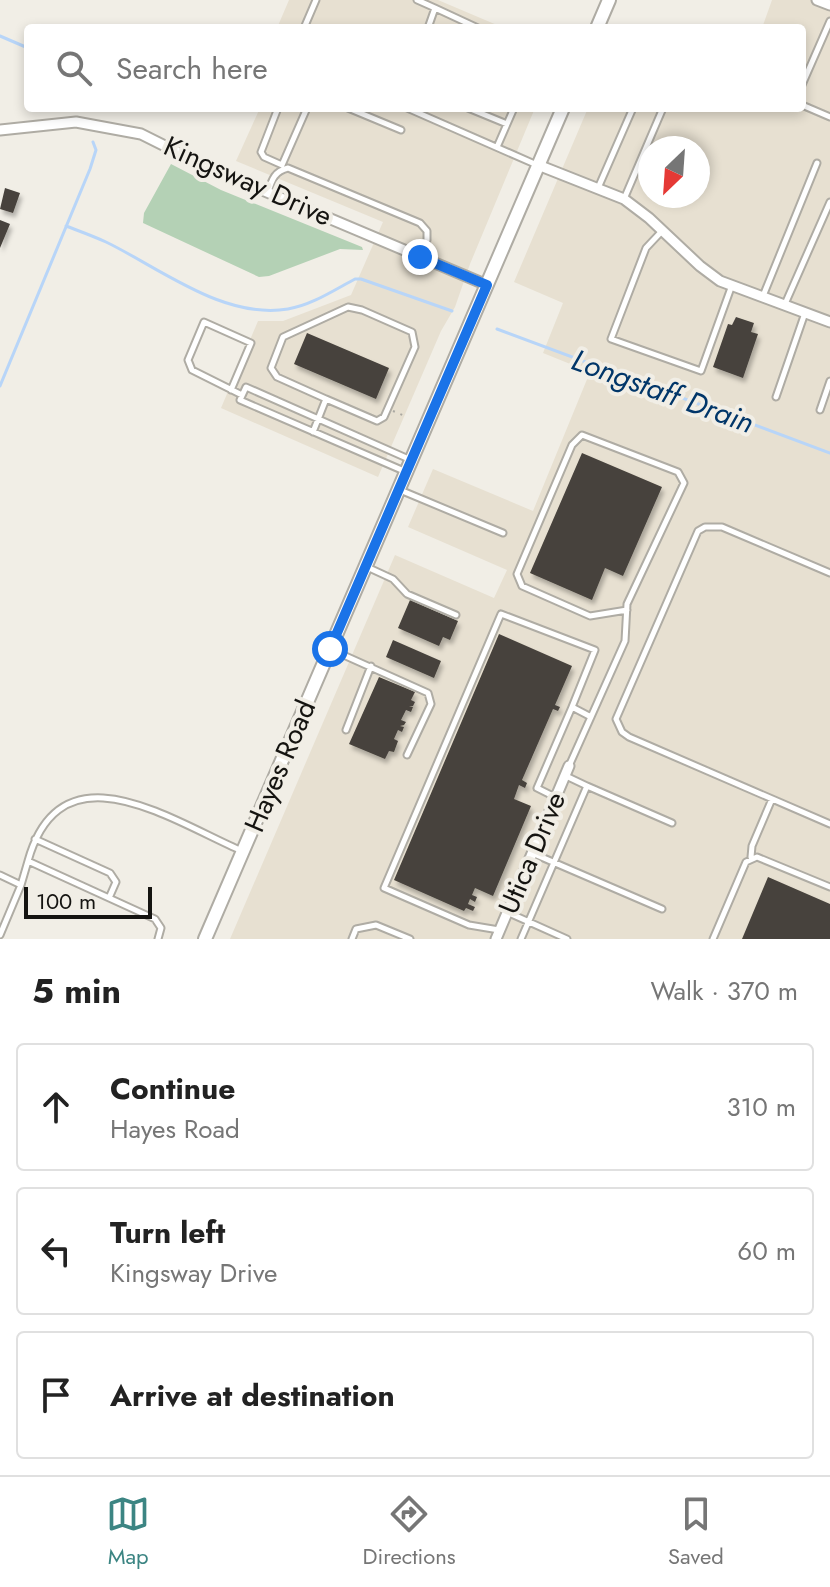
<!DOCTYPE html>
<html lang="en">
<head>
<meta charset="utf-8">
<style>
  :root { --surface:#fff; --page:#f2f2f2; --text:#222; --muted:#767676; --line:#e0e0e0; --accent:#3c8583 }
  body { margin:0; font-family:Jost,sans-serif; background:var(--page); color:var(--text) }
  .compass { position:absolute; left:638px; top:136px; width:72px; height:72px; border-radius:50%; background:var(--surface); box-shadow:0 4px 12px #0003; rotate:205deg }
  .scale { position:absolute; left:24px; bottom:20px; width:128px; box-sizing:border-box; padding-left:8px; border:4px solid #151411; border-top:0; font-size:22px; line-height:28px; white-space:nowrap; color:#151411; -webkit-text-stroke:6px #f1eee6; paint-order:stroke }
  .stop { position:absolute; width:24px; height:24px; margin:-18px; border:6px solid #1a73e8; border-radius:50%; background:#fff }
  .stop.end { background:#1a73e8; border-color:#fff; box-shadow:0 2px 8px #0008 }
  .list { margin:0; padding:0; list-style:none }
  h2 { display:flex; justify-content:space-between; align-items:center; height:104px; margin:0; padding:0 32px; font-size:34px }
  h2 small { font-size:26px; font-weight:400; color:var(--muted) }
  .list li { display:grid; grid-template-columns:52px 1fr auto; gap:24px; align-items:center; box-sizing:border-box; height:128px; margin:0 16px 16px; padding:0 16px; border:2px solid var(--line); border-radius:8px }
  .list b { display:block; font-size:30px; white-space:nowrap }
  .list p { margin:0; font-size:26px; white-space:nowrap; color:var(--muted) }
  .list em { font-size:26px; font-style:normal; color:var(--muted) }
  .icon { flex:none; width:44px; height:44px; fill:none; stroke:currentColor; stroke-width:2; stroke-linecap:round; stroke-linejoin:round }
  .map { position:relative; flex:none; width:830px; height:939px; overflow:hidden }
  .search { position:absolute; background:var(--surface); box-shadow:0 4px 12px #0003; left:24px; right:24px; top:24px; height:88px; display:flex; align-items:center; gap:20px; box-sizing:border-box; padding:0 28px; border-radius:8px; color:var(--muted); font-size:30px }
  .sheet { height:536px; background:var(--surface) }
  nav { display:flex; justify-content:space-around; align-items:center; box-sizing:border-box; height:112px; border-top:2px solid var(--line); background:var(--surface); font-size:22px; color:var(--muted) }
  nav a { display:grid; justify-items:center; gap:4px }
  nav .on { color:var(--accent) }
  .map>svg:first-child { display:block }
</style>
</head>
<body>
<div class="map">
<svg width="830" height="939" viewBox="0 0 830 939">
  <defs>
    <filter id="shadow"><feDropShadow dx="2.5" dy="4.5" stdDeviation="2" flood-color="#0004"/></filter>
  </defs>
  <rect width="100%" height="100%" fill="#f1eee6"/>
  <!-- built -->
  <path fill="#e7e0d1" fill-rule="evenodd" d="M289 0H438L504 28H277Z
    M772 0H830V939H230L395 555 494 598 507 570 408 527 433 469 533 511 590 372 543 353 563 303 514 282 588 108H802V28H762ZM650 148H698V196H650Z
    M260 108H535L470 264 455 307 441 331 378 477 221 408 258 321H283L351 295 383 222 236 161Z"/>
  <!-- green -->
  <path fill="#b4d1b5" d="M171 164 221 190 362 247 363 250 340 249 269 276 259 277 143 223 144 213Z"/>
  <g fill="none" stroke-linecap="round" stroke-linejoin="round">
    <!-- stream -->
    <path stroke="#b8d5f8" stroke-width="3" d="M0 36 28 48
      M66 226C79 231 93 236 106 242 160 268 224 320 288 309 312 305 334 290 355 279H361L452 311
      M497 329 830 453
      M0 386 90 169 96 150 93 142"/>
  </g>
  <!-- building -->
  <path fill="#47423c" filter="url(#shadow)" d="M5 188 20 193 13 213 0 209Z
    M0 220 10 224 0 248Z
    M736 317 754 323 751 332 758 334 743 378 713 367 728 324 732 325Z
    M307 333 389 368 376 399 294 364Z
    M582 453 662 487 623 576 605 568 592 600 530 573Z
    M410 600 458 621 450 640 443 637 439 646 398 628Z
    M499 634 572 666 555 705 560 707 558 711 553 709 522 780 527 783 525 788 519 785 514 799 531 806 493 896 475 888 472 895 477 897 475 902 470 899 468 904 475 907 473 911 466 908 464 911 394 880Z
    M393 640 441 661 434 678 386 657Z
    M379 677 415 692 411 700 415 702 413 706H409L413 707 411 712 406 710 401 720 406 722 404 725 400 726 404 727 402 732 398 730 394 739 398 741 394 752 389 751 385 759 349 744Z
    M768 877 830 904V939H742Z"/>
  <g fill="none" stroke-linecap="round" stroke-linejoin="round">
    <defs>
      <path id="lane" d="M417 0 435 8
        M304 28 316 0
        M428 28 435 8 478 28
        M802 85 830 21
        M802 105 830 117
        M278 108 261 152 264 157 282 165
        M348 108 401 130
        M407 108 537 165
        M468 108 507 124
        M497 147 514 108
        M282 165 307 108
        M598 188 633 108
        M268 192C272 179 275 171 288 168L420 223 427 231V240L420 256
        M624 199 663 108
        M662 231 646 248 611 339 701 371 732 285
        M763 296 817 163
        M785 304 830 202
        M231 390 251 343 204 322 188 360 192 370 242 395
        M776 397 805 313
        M820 410 830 381
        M313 432 326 399 277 377 271 368 283 337 348 307 362 310 412 332 415 347 384 417 377 421 326 399
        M404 471 240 400 246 387 411 460
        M400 490 503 533
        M367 567 393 579 407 594 456 615
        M830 573 722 527H705L698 531 616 719 622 732 629 737 830 824
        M330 649 428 693 431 704 407 755
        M346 730 371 666
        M569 766 625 641 627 604 684 483 678 472 582 435 572 445 517 574 522 586 590 616 627 610
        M566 776 587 786
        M555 797 537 788 572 707
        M35 839 110 873 116 882 109 898
        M532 853 662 909
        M751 857 752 846 772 799
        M28 861C61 743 172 821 242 851
        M0 875 21 885 0 935
        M21 885 28 861 155 919 161 928 158 939
        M507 912 567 939
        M499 930 469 925 384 888 501 614 595 650 572 707 591 717
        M352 939 356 929 376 925 410 939
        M521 939 587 786 672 823
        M713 939 746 862 757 857 830 887"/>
      <path id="street" d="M817 0 830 5
        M0 130 76 122 141 134 203 165 487 285
        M538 165 624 199 649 218 700 266 720 281 830 322
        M496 939 569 766"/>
      <path id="secondary" d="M597 28 609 0
        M205 939 563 108"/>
    </defs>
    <!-- lane casing -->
    <use href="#lane" stroke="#afaca4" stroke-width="9"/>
    <!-- street casing -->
    <use href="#street" stroke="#afaca4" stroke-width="13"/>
    <!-- secondary casing -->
    <use href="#secondary" stroke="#afaca4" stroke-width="16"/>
    <!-- path -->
    <path stroke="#aaa8a1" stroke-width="2" stroke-dasharray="2 6" stroke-linecap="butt" d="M393 411 407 417"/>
    <!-- lane -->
    <use href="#lane" stroke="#fff" stroke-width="5"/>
    <!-- street -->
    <use href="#street" stroke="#fff" stroke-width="9"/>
    <!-- secondary -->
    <use href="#secondary" stroke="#fff" stroke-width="12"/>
  </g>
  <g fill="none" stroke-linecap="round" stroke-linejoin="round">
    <!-- route -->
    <path stroke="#1a73e8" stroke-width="10" d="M330 649 487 285 420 257"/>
  </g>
  <g text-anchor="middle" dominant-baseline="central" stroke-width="8" stroke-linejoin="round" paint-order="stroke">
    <!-- street labels -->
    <g font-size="28" fill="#151411" stroke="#f1eee6">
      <text transform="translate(248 181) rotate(24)">Kingsway Drive</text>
      <text transform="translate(280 766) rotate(-67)">Hayes Road</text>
      <text transform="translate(532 853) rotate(-67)">Utica Drive</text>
    </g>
    <!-- water labels -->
    <g font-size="30" font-style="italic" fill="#013669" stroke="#f1eee6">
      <text transform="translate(663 391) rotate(20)">Longstaff Drain</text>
    </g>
  </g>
</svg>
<svg class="compass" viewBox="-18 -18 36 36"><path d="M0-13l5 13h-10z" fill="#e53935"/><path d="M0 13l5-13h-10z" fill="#767676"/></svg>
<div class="scale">100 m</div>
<div class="stop" style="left:330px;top:649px"></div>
<div class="stop end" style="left:420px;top:257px"></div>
<div class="search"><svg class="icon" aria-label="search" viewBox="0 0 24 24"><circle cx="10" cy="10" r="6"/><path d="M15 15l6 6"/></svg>Search here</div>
</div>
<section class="sheet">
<h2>5 min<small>Walk · 370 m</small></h2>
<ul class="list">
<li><svg class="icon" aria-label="ahead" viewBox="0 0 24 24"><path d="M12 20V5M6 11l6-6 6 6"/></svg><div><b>Continue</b><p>Hayes Road</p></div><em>310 m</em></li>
<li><svg class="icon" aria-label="left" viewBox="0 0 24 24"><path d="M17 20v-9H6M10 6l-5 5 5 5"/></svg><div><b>Turn left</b><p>Kingsway Drive</p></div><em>60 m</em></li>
<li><svg class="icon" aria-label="arrive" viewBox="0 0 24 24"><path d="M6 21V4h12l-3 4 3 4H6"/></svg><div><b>Arrive at destination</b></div></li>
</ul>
</section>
<nav>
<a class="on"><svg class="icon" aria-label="map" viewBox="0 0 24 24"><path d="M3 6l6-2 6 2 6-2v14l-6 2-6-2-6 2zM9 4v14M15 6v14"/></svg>Map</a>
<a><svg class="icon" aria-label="directions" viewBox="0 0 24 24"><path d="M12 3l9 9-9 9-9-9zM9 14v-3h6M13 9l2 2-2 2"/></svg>Directions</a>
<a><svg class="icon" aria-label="saved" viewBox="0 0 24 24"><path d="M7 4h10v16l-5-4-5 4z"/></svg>Saved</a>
</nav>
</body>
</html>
